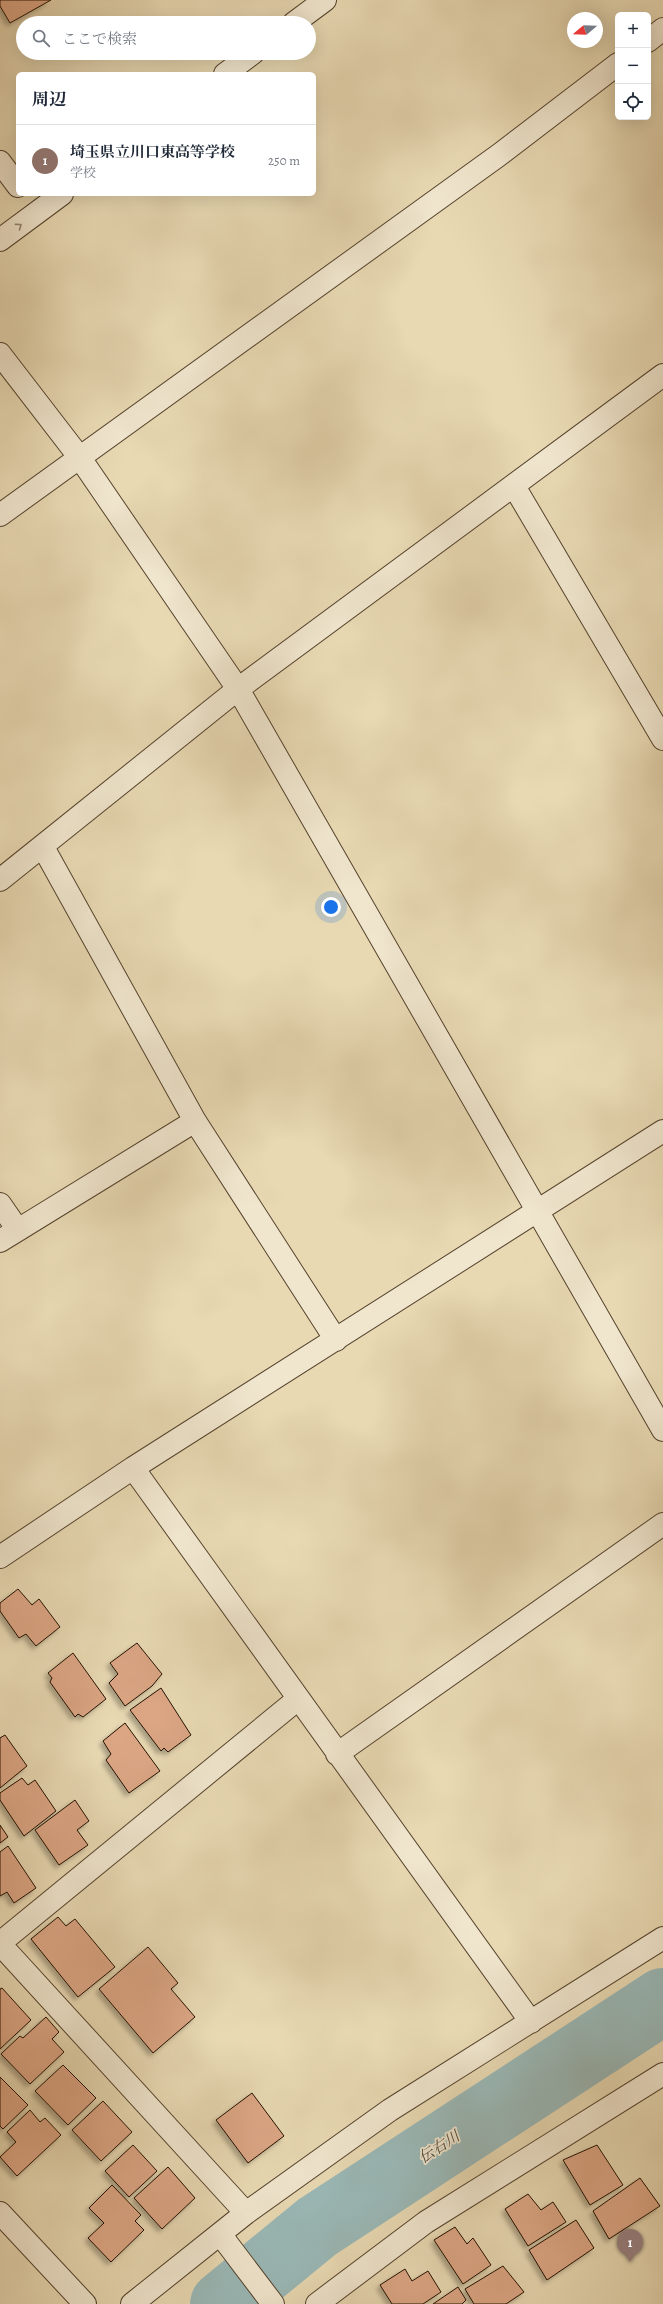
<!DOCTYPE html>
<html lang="ja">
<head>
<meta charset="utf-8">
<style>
  :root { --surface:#fff; --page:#f6f6f7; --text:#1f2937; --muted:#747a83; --line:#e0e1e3; --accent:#8f2418 }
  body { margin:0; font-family:Alegreya,"Noto Serif JP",serif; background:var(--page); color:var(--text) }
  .controls { position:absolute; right:12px; top:12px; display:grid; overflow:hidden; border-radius:6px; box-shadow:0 4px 16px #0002 }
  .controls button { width:36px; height:36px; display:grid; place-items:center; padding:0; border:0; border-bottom:1px solid var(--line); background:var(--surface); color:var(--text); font:20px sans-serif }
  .compass { position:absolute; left:567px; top:12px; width:36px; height:36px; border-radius:50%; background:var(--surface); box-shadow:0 4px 16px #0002; rotate:251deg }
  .you { position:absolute; left:331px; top:907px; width:14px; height:14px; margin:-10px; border:3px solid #fff; border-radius:50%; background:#1a73e8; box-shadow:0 0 0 6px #1a73e833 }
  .badge { display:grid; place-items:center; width:26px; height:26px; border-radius:50%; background:var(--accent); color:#fff; font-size:13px; font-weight:700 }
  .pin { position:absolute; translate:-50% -33px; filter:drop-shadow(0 1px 2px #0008) }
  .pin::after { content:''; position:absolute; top:21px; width:14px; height:12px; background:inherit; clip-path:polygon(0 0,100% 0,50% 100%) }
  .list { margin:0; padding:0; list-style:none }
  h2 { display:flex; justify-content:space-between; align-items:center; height:52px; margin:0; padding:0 16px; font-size:17px }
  h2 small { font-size:13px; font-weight:400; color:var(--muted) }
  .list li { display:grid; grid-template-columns:26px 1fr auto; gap:12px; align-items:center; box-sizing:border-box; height:72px; padding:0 16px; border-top:1px solid var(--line) }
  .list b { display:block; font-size:15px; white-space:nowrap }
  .list p { margin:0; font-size:13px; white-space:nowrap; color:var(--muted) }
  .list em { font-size:13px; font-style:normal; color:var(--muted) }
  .icon { flex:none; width:22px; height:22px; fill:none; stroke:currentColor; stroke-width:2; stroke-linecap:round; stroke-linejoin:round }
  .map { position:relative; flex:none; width:663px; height:2304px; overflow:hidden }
  .search { position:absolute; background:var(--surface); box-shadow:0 4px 16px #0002; left:16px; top:16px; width:300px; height:44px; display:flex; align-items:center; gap:10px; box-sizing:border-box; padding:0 14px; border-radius:22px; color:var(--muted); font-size:15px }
  .panel { position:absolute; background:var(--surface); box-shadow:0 4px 16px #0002; left:16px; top:72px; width:300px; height:124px; border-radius:6px }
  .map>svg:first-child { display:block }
</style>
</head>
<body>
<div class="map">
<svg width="663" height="2304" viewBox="0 0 663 2304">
  <defs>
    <filter id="shadow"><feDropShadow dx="-3.5" dy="3.5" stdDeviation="2" flood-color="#0004"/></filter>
  </defs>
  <rect width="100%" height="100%" fill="#e8d9b3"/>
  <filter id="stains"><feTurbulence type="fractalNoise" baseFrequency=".005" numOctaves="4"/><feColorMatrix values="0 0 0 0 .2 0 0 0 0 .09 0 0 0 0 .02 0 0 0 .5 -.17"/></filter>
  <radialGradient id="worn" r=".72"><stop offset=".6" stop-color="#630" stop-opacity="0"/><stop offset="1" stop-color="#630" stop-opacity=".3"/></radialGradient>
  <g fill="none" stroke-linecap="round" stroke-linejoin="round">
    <!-- river -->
    <path stroke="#9ab8b6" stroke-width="66" d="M223 2304 317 2227 663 2001"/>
  </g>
  <!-- building -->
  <path fill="#dca685" stroke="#241100" filter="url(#shadow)" d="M0 0H51L10 23 0 6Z
    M18 1589 32 1605 39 1599 60 1627 36 1646 26 1634 19 1638 0 1611V1603Z
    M137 1643 162 1674 152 1686 125 1706 109 1683 118 1674 110 1663Z
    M73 1653 106 1699 83 1717 78 1714 75 1717 50 1682 52 1678 48 1673Z
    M161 1688 191 1735 168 1752 164 1748 161 1751 130 1710Z
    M125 1723 160 1771 129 1793 106 1760 111 1754 103 1741Z
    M5 1735 27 1766 0 1788V1738Z
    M22 1778 28 1785 35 1780 56 1811 24 1836 0 1800V1793Z
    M75 1800 89 1821 77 1830 88 1845 59 1865 35 1830Z
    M0 1825 8 1837 0 1843Z
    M8 1846 36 1888 14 1903 7 1892 0 1896V1852Z
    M58 1917 66 1926 75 1919 115 1967 78 1997 31 1939Z
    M148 1947 178 1983 171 1989 195 2017 153 2053 99 1989Z
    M2 1988 31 2020 0 2049V1989Z
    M46 2017 59 2032 52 2039 64 2052 30 2084 1 2054 20 2036 23 2038Z
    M63 2065 96 2098 68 2125 35 2091Z
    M0 2077 28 2105 3 2129 0 2126Z
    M252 2093 284 2136 248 2163 216 2120Z
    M103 2101 132 2132 101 2161 72 2130Z
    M30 2110 40 2122 45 2118 61 2135 17 2176 0 2157 16 2142 7 2132Z
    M133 2145 157 2171 129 2197 105 2171Z
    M597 2145 623 2185 590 2205 563 2160Z
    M168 2167 195 2198 162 2229 134 2198Z
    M640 2178 660 2206 609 2239 593 2211Z
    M112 2185 141 2215 135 2221 144 2230 111 2262 88 2238 104 2223 89 2208Z
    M528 2194 541 2210 553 2202 566 2222 528 2246 505 2209Z
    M576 2220 594 2248 547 2280 529 2250Z
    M455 2227 467 2244 473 2238 491 2265 463 2284 434 2240Z
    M503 2266 524 2292 506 2304H474L465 2289Z
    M405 2269 412 2281 428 2271 441 2292 423 2304H392L380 2285Z
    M458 2287 466 2300 462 2304H433Z"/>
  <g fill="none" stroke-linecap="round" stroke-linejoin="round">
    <defs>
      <path id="minor" d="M294 23 325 0
        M648 41 663 29
        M225 74 253 53
        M0 162 18 186
        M0 240 62 194
        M0 354 80 458 238 689 663 1430
        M514 486 663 739
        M0 515 499 155 618 64
        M43 847 195 1121 336 1340
        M0 880 238 689 663 375
        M0 1204 18 1230
        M0 1241 195 1121
        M133 1468 531 2022
        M0 1557 133 1468 663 1131
        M337 1754 663 1524
        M0 1943 298 1699
        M0 1944 246 2213
        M0 2213 85 2304
        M220 2234 273 2304
        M132 2304 246 2213 390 2110 663 1938
        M317 2304 426 2222 663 2074"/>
    </defs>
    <!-- minor casing -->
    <use href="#minor" stroke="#55432d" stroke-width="24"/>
    <!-- minor -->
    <use href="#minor" stroke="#f0e6ce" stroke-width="22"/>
  </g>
  <!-- one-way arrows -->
  <defs><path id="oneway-chevron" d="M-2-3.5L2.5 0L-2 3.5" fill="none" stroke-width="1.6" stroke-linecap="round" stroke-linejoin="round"/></defs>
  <use stroke="#948671" href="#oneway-chevron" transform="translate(19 226) rotate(-36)"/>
  <g text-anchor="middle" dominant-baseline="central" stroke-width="3.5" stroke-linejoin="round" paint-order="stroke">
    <!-- water labels -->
    <g font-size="15" font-style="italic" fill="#4d4b40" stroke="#f0e6ce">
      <text transform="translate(439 2147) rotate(-33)">伝右川</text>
    </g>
  </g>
  <rect width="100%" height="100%" filter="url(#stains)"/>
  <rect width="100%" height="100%" fill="url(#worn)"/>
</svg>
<div class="controls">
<button>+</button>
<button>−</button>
<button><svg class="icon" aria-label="locate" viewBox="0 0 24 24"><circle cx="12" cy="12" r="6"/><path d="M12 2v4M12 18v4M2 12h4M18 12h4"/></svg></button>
</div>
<svg class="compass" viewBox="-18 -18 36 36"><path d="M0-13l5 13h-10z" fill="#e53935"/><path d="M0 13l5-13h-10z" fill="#747a83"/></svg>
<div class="you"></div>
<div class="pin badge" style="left:630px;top:2262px;background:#8d6e63">1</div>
<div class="search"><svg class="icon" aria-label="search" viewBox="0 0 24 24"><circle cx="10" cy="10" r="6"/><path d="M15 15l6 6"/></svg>ここで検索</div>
<section class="panel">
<h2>周辺<small></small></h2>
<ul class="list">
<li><span class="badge" style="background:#8d6e63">1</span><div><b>埼玉県立川口東高等学校</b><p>学校</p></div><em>250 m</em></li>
</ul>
</section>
</div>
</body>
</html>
